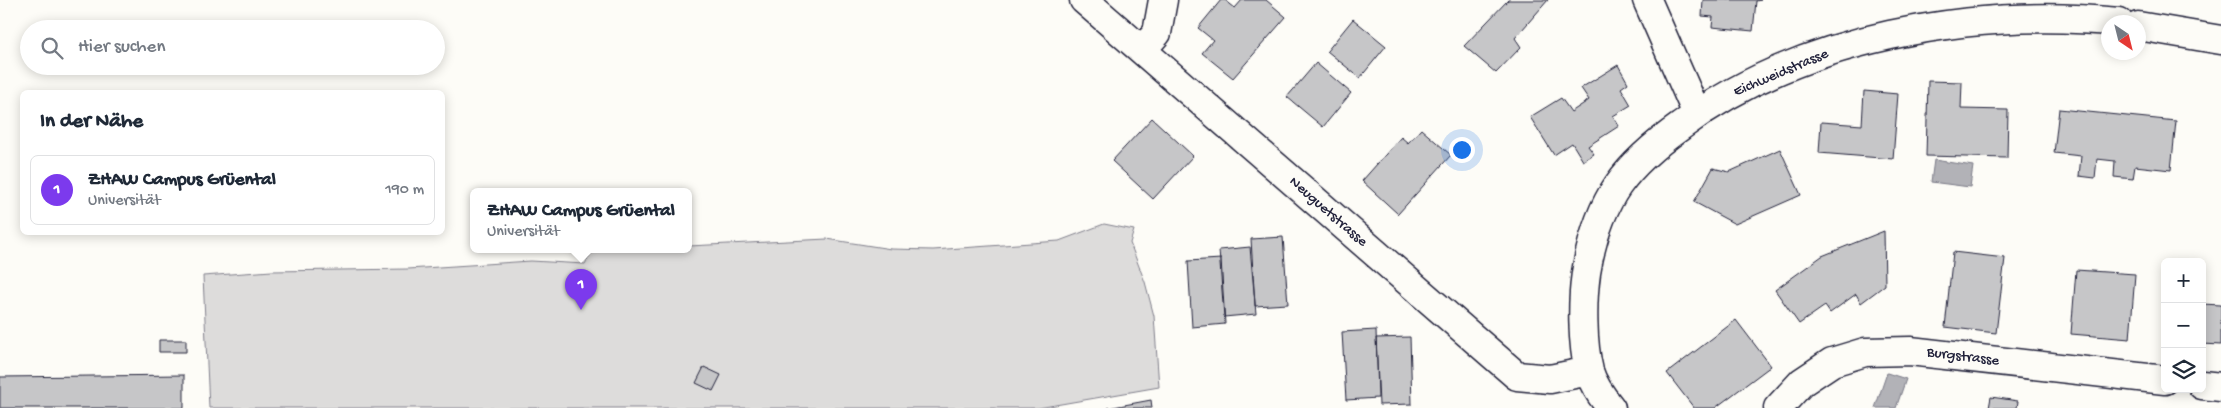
<!DOCTYPE html>
<html lang="de">
<head>
<meta charset="utf-8">
<style>
  :root { --surface:#fff; --page:#f2f2f3; --text:#1f2937; --muted:#747a83; --line:#e0e1e3; --accent:#7c3aed }
  body { margin:0; font-family:"Gochi Hand",sans-serif; background:var(--page); color:var(--text) }
  .controls { position:absolute; right:15px; bottom:15px; display:grid; overflow:hidden; border-radius:8px; box-shadow:0 2px 12px #0003 }
  .controls button { width:45px; height:45px; display:grid; place-items:center; padding:0; border:0; border-bottom:1px solid var(--line); background:var(--surface); color:var(--text); font:25px sans-serif }
  .compass { position:absolute; left:2101px; top:15px; width:45px; height:45px; border-radius:50%; background:var(--surface); box-shadow:0 2px 12px #0003; rotate:145deg }
  .you { position:absolute; left:1461px; top:149px; width:18px; height:18px; margin:-12px; border:4px solid #fff; border-radius:50%; background:#1a73e8; box-shadow:0 0 0 8px #1a73e833 }
  .badge { display:grid; place-items:center; width:32px; height:32px; border-radius:50%; background:var(--accent); color:#fff; font-size:16px; font-weight:700 }
  .pin { position:absolute; translate:-50% -41px; filter:drop-shadow(0 1px 2px #0008) }
  .pin::after { content:''; position:absolute; top:26px; width:18px; height:15px; background:inherit; clip-path:polygon(0 0,100% 0,50% 100%) }
  .popup { position:absolute; left:470px; top:188px; width:222px; height:65px; box-sizing:border-box; display:grid; place-content:center; border-radius:8px; background:var(--surface); filter:drop-shadow(0 1px 4px #0005); font-size:16px; white-space:nowrap; color:var(--muted) }
  .popup b { font-size:19px; color:var(--text) }
  .popup::after { content:''; position:absolute; left:50%; top:100%; margin-left:-10px; border:10px solid transparent; border-top-color:var(--surface) }
  .list { margin:0; padding:0; list-style:none }
  h2 { display:flex; justify-content:space-between; align-items:center; height:65px; margin:0; padding:0 20px; font-size:21px }
  h2 small { font-size:16px; font-weight:400; color:var(--muted) }
  .list li { display:grid; grid-template-columns:32px 1fr auto; gap:15px; align-items:center; box-sizing:border-box; height:70px; margin:0 10px 10px; padding:0 10px; border:1px solid var(--line); border-radius:8px }
  .list b { display:block; font-size:19px; white-space:nowrap }
  .list p { margin:0; font-size:16px; white-space:nowrap; color:var(--muted) }
  .list em { font-size:16px; font-style:normal; color:var(--muted) }
  .icon { flex:none; width:28px; height:28px; fill:none; stroke:currentColor; stroke-width:2; stroke-linecap:round; stroke-linejoin:round }
  .map { position:relative; flex:none; width:2221px; height:408px; overflow:hidden }
  .search { position:absolute; background:var(--surface); box-shadow:0 2px 12px #0003; left:20px; top:20px; width:425px; height:55px; display:flex; align-items:center; gap:12px; box-sizing:border-box; padding:0 18px; border-radius:28px; color:var(--muted); font-size:19px }
  .panel { position:absolute; background:var(--surface); box-shadow:0 2px 12px #0003; left:20px; top:90px; width:425px; height:145px; border-radius:8px }
  .map>svg:first-child { display:block }
</style>
</head>
<body>
<div class="map">
<svg width="2221" height="408" viewBox="0 0 2221 408">
  <rect width="100%" height="100%" fill="#fdfcf7"/>
  <filter id="ink" filterUnits="userSpaceOnUse"><feTurbulence type="fractalNoise" baseFrequency=".02" numOctaves="2"/><feDisplacementMap in="SourceGraphic" scale="10" xChannelSelector="R" yChannelSelector="G"/><feConvolveMatrix kernelMatrix="1 2 1 2 8 2 1 2 1" color-interpolation-filters="sRGB"/></filter>
  <g filter="url(#ink)">
    <!-- green -->
    <path fill="#dddcdb" stroke="#807f8b" d="M1104 224 1134 230 1130 243 1145 282 1154 316 1159 387 1038 408H209L203 276 272 271 408 269 531 261 585 264 592 251 601 249H688L689 246 827 239 891 249 933 250 1059 241Z"/>
    <!-- water -->
    <path fill="#b2b2b7" stroke="#787885" d="M1934 160 1973 166 1970 187 1931 182Z
      M1887 373 1906 379 1896 408H1875Z"/>
    <!-- building -->
    <path fill="#c6c6c8" stroke="#22223b" d="M1221 0H1225L1235 8 1242 0H1266L1286 17 1233 78 1202 53 1213 40 1198 28Z
      M1508 0H1548L1515 38 1521 47 1496 73 1464 46Z
      M1703 0H1761L1756 1 1753 31 1712 27 1713 17 1702 16Z
      M1353 19 1386 46 1360 78 1327 51Z
      M1316 63 1351 93 1323 127 1287 97Z
      M1618 65 1628 83 1621 88 1631 105 1613 116 1619 126 1588 146 1594 154 1583 161 1572 143 1554 155 1530 117 1561 98 1571 112 1589 100 1581 88Z
      M1928 81 1962 82 1961 109 2008 110 2007 158 1926 156Z
      M1864 91 1898 94 1893 159 1819 153 1821 122 1862 125Z
      M2059 109 2176 121 2171 170 2135 166 2133 179 2114 177 2115 161 2097 159 2095 178 2079 176 2081 156 2054 153Z
      M1152 118 1193 156 1153 199 1112 161Z
      M1421 129 1451 155 1398 214 1362 181 1401 137 1408 143Z
      M1780 149 1801 195 1735 224 1694 202 1713 168 1729 172Z
      M1884 231 1885 285 1861 303 1856 294 1830 313 1825 306 1799 324 1775 290 1822 256Z
      M1283 237 1288 304 1255 306 1251 239Z
      M1250 247 1256 314 1224 317 1219 250Z
      M1953 252 2005 258 1996 333 1945 327Z
      M1221 259 1225 324 1192 327 1188 261Z
      M2076 270 2135 274 2130 339 2071 334Z
      M2202 304 2221 305V345L2202 344Z
      M1736 320 1771 366 1715 408H1694L1667 373Z
      M1376 330 1378 398 1346 400 1342 332Z
      M1410 337 1412 404 1379 405 1376 338Z
      M159 340H186V352H159Z
      M704 367 721 375 713 391 696 383Z
      M184 375V408H0V377Z
      M1991 397 2018 401 2017 408H1989Z
      M1151 400 1152 408H1108Z"/>
    <g fill="none" stroke-linecap="round" stroke-linejoin="round">
      <defs>
        <path id="street" d="M1084 0 1517 376 1550 379 1589 371
          M1647 0 1697 114
          M2138 26 2221 40
          M1142 50 1157 33 1163 0
          M2202 385 2221 387
          M1611 408C1602 397 1593 385 1589 371 1582 343 1582 301 1586 273 1591 242 1600 211 1618 185 1635 161 1657 143 1681 126 1799 37 1974 7 2119 22
          M1778 408 1802 382 1832 362 1865 352 1910 351 2165 380"/>
      </defs>
      <!-- street casing -->
      <use href="#street" stroke="#22223b" stroke-width="31"/>
      <!-- street -->
      <use href="#street" stroke="#fdfcf7" stroke-width="28"/>
    </g>
  </g>
  <g text-anchor="middle" dominant-baseline="central" stroke-width="4" stroke-linejoin="round" paint-order="stroke">
    <!-- street labels -->
    <g font-size="15" fill="#22223b" stroke="#fdfcf7">
      <text transform="translate(1781 73) rotate(-23)">Eichweidstrasse</text>
      <text transform="translate(1328 212) rotate(41)">Neuguetstrasse</text>
      <text transform="translate(1963 357) rotate(7)">Burgstrasse</text>
    </g>
  </g>
</svg>
<div class="controls">
<button>+</button>
<button>−</button>
<button><svg class="icon" aria-label="layers" viewBox="0 0 24 24"><path d="M12 4l9 5-9 5-9-5zM3 14l9 5 9-5"/></svg></button>
</div>
<svg class="compass" viewBox="-18 -18 36 36"><path d="M0-13l5 13h-10z" fill="#e53935"/><path d="M0 13l5-13h-10z" fill="#747a83"/></svg>
<div class="you"></div>
<div class="pin badge" style="left:581px;top:310px">1</div>
<div class="popup"><b>ZHAW Campus Grüental</b>Universität</div>
<div class="search"><svg class="icon" aria-label="search" viewBox="0 0 24 24"><circle cx="10" cy="10" r="6"/><path d="M15 15l6 6"/></svg>Hier suchen</div>
<section class="panel">
<h2>In der Nähe<small></small></h2>
<ul class="list">
<li><span class="badge">1</span><div><b>ZHAW Campus Grüental</b><p>Universität</p></div><em>190 m</em></li>
</ul>
</section>
</div>
</body>
</html>
